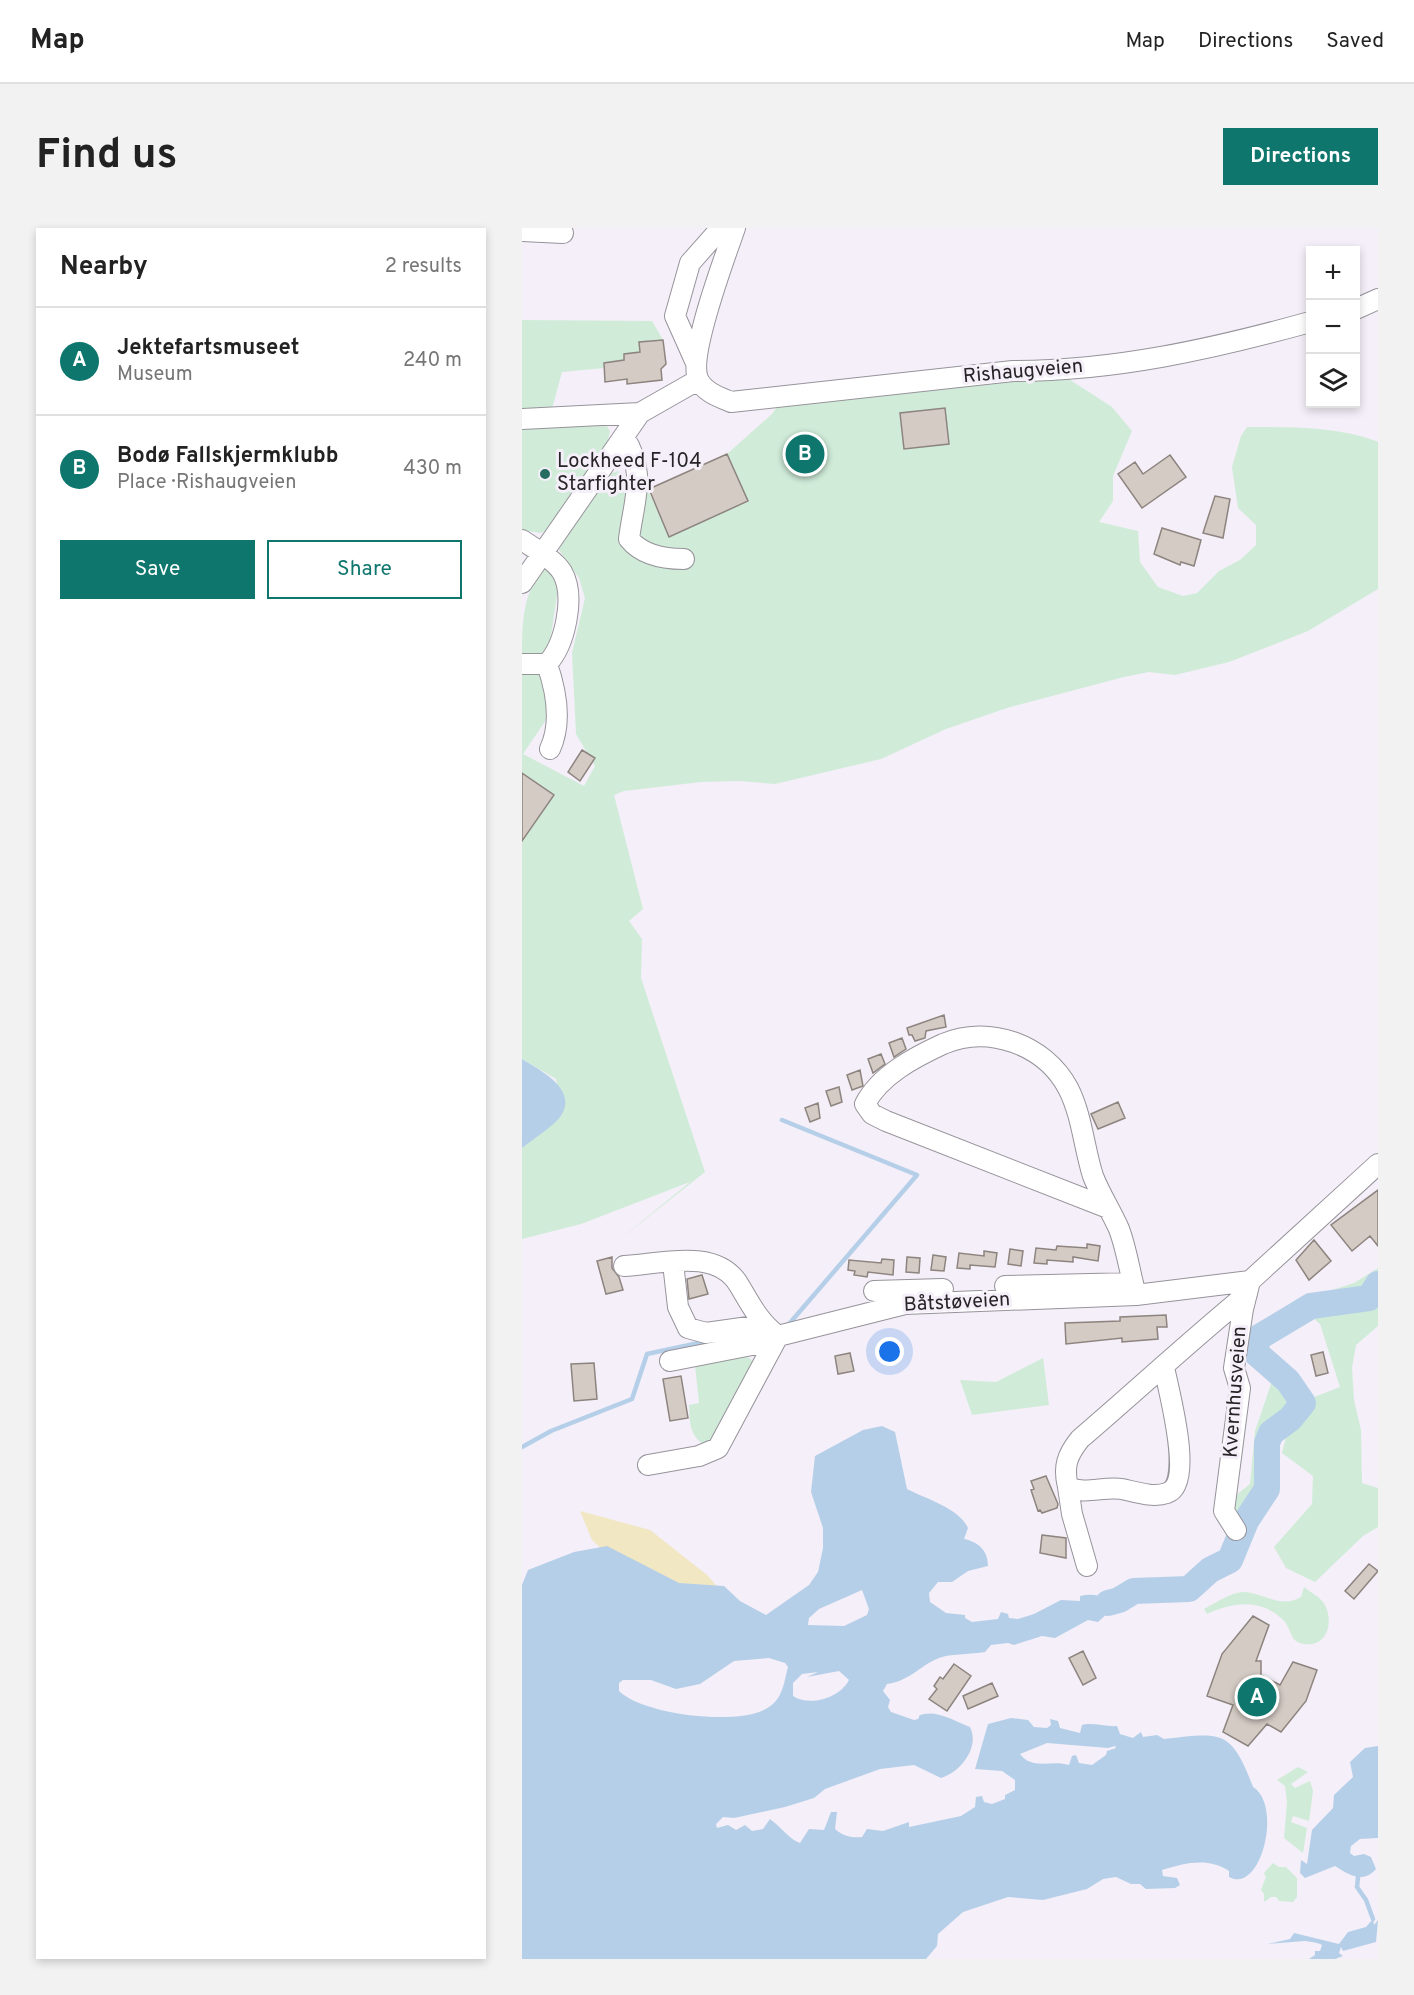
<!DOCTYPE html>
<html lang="en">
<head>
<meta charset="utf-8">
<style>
  :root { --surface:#fff; --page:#f2f2f2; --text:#222; --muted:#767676; --line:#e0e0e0; --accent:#0f766e }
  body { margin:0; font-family:Overpass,sans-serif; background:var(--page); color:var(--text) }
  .controls { position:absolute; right:18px; top:18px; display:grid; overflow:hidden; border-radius:0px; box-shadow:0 3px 9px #0003 }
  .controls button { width:54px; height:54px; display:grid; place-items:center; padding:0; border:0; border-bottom:2px solid var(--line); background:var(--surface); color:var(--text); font:30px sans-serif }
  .you { position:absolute; left:368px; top:1124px; width:21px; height:21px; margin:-15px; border:4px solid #fff; border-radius:50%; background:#1a73e8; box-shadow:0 0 0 9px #1a73e833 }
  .badge { display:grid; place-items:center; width:39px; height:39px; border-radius:50%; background:var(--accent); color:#fff; font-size:20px; font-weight:700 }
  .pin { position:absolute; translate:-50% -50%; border:3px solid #fff; box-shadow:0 2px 6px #0006 }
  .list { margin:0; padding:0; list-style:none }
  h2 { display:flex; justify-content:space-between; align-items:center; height:78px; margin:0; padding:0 24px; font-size:26px }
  h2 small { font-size:20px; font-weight:400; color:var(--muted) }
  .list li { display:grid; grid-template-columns:39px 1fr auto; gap:18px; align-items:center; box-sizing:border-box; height:108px; padding:0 24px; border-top:2px solid var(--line) }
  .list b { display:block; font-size:22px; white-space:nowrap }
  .list p { margin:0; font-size:20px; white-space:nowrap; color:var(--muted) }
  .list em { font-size:20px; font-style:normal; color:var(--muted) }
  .actions { display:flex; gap:12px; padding:18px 24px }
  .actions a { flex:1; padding:14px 0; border:2px solid var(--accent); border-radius:0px; text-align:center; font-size:21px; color:var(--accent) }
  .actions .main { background:var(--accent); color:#fff }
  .icon { flex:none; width:33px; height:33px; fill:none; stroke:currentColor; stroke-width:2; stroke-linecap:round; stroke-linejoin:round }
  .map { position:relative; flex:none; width:856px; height:1731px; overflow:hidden; border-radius:0px }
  header { display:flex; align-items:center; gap:36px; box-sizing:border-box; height:84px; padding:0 30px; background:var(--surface); border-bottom:2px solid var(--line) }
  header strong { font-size:28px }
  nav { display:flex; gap:33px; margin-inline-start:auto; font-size:21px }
  .intro { display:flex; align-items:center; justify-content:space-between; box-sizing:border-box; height:144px; padding:0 36px }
  h1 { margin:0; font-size:42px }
  .button { padding:15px 27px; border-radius:0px; background:var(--accent); color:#fff; font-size:21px; font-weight:700 }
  main { display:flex; gap:36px; padding:0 36px }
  aside { flex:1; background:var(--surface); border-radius:0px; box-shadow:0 3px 9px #0003 }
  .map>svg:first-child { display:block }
</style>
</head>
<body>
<header>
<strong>Map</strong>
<nav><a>Map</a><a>Directions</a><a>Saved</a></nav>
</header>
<div class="intro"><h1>Find us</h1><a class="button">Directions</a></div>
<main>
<aside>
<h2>Nearby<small>2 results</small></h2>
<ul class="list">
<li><span class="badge">A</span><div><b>Jektefartsmuseet</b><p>Museum</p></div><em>240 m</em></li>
<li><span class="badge">B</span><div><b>Bodø Fallskjermklubb</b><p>Place · Rishaugveien</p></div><em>430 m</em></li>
</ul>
<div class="actions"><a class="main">Save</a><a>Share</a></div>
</aside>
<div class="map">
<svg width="856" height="1731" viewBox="0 0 856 1731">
  <rect width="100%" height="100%" fill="#f4eff8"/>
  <!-- green -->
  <path fill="#d0ecd9" d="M0 92 130 93 141 112 117 114 118 124 102 126V132L83 135 82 140 40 144 30 181 0 183Z
    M542 148 590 179 610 203 591 248V273L577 294 616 303 618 334 636 359 661 368 675 365 697 343 718 332 734 317V297L716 280 710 239 719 208 725 199C769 199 812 198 854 213L856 214V361L786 403 707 434 653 447 627 444 602 449 485 480 424 501 359 531 253 556 217 553 179 554 102 563 92 567 121 681 107 693 120 711 119 750 183 944 97 1012 168 954 59 996 0 1011V920L40 887 34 851 0 831V444L17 445 21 449 26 489 1 526 62 558 73 538 54 506 50 425 63 370 57 350 37 322 41 312 84 247 96 243 122 262H126L147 308 226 273 205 226 250 186 262 169Z
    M73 195 84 197 88 203 86 213 30 301 18 305 0 302V199Z
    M22 342 30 344 37 354 28 414 24 426 0 430C0 397 0 364 22 342Z
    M856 1040V1098L834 1117 830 1140 832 1172 839 1202 840 1255 856 1260V1299L841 1308 793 1354 764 1340 752 1319 790 1276 791 1248 760 1225 764 1209 783 1190 787 1171 818 1159 798 1096 773 1074 832 1055Z
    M219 1126 229 1131 232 1139 196 1210 181 1216C167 1206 168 1194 167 1177L177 1175 173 1137Z
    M521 1130 527 1177 450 1187 438 1152 474 1154Z
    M755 1146 778 1174C770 1184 758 1190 750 1200 737 1214 739 1244 743 1261L718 1300 710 1284 713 1268 728 1256 733 1203 750 1153Z
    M782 1359C789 1365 799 1369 803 1377 812 1395 805 1419 782 1416 767 1414 770 1401 762 1393 740 1370 711 1374 685 1386L682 1381C694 1375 709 1364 722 1364 742 1365 759 1381 779 1369Z
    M776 1539 786 1544 769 1556 773 1560 788 1553 791 1563 787 1593 771 1588 769 1594 785 1600 781 1625 762 1610 765 1574 763 1558 755 1552Z
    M751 1635 757 1639H764L775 1650V1669L771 1674 757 1673 754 1669H749L742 1674V1666L739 1662 744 1649 742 1645Z"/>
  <!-- sand -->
  <path fill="#f1e7c2" d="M58 1283 128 1302 185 1347 199 1363 170 1404 70 1312Z"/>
  <!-- water -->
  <path fill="#b6cfe9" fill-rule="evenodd" d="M0 831C16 841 55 860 40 886 35 896 10 912 0 920Z
    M360 1198 373 1204 385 1261C404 1271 437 1280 446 1300L442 1311C456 1314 466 1322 466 1338L446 1343 430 1354H416L407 1365 408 1374 424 1385 443 1387V1390L450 1394 476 1391 479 1384 486 1386 487 1390 496 1391 512 1386 539 1372 558 1373V1368C568 1366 577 1366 585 1372L587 1384 576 1394 566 1392 533 1410 520 1408 492 1417 486 1415 469 1417 463 1424C451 1426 429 1426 420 1429 400 1435 389 1453 365 1456L361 1463 368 1472 366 1479 369 1484 392 1492C402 1490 392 1488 402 1486 417 1483 433 1493 448 1499 458 1519 439 1544 419 1550L392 1537 358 1541 303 1561 292 1570 263 1579 212 1590 201 1589 194 1596 195 1600 206 1597 214 1602 223 1597 230 1603 241 1601 248 1591C259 1599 267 1611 278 1615L287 1601 302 1602 309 1584H315L313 1601C321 1608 329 1610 340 1609L345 1601 361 1603 387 1594V1599L439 1588 453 1579 454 1569 460 1568 462 1574 470 1576 483 1571V1567L493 1562V1552L480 1543 453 1541 466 1496 489 1490 506 1492 512 1499 525 1500 529 1497 528 1491 536 1493 538 1500 558 1505 560 1497C569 1494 584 1499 595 1498L598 1506 611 1510 619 1504 621 1509 635 1507 642 1511C699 1505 709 1500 731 1559 761 1577 739 1667 707 1649V1643C686 1629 663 1635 640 1642L641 1648 655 1650 658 1657 653 1660 624 1661 618 1656H609L594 1649 581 1651 565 1661 521 1672 486 1669 441 1684 416 1706 415 1718 404 1731H0V1357L6 1342 52 1324 85 1318 157 1355 202 1358 218 1373 244 1387 287 1357 296 1344 301 1320V1300L289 1264 293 1228 341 1202ZM340 1362 347 1381 345 1387 322 1398 286 1397 287 1390 297 1381ZM247 1430 263 1435 266 1439C262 1454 261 1470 247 1479 219 1499 121 1487 97 1463V1455L101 1452H129L154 1461 178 1456 212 1433ZM317 1443 327 1452C318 1470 288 1479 271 1468V1455L280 1446 296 1444 285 1449ZM525 1515 586 1520 593 1518 594 1520 585 1523 584 1527 570 1537 557 1535 554 1527 550 1528 547 1537C530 1531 511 1543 498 1526Z
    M856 1518V1610L838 1611 829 1618 828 1625 832 1628 842 1626 849 1629 854 1641C841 1656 827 1647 813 1638L783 1650 778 1645 779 1632 785 1636 790 1602 811 1580 812 1567 831 1549 828 1534 843 1520Z
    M851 1691 852 1697 856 1692 854 1714 821 1723 819 1719 817 1725 821 1728 813 1731H787L793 1727V1723H798L800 1717C795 1714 789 1714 783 1713L746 1716 768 1711 772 1705 817 1716 826 1704 844 1699Z"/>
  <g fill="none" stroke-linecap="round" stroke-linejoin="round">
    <!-- stream -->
    <path stroke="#b6cfe9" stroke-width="4.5" d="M260 892 395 947 267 1096
      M0 1219 29 1203 110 1171 125 1126 186 1113
      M836 1649 835 1659 844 1672 851 1691"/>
    <!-- river -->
    <path stroke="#b6cfe9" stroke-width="26" d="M586 1375 597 1372 612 1363 667 1361 688 1342 708 1332 724 1293 745 1261V1215L749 1205 768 1191 781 1175 766 1153 735 1126 734 1111 789 1078 847 1070 856 1056"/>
  </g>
  <!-- building -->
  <path fill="#d5cbc5" stroke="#8d847f" stroke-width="1.5" d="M141 112 144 136 139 141 140 152 105 156V151L83 154 82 135 102 132V126L118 124 117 114Z
    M423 180 427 216 382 221 378 185Z
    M299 215 301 234 268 237 266 218Z
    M205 226 226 273 147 309 127 261Z
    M648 227 664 249 620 280 596 246 613 234 621 246Z
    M693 268 708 271 701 310 681 305Z
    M640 300 679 312 672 338 659 334 658 337 632 326Z
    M60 522 73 530 58 553 46 544Z
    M0 545 32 567 0 613Z
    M422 787 424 799 404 803 403 810 393 813 390 807H387L385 800Z
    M380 810 384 821 372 829 367 815Z
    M359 826 363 836 351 845 346 831Z
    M338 842 341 858 330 862 325 847Z
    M317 859 320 874 309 878 304 863Z
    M596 874 603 890 576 901 569 886Z
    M296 875 298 890 288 894 283 880Z
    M856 962V1018L848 1008 830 1023 809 997Z
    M792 1012 809 1033 787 1052 774 1032Z
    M565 1016 578 1018 576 1033 551 1029V1034L525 1032V1036L512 1035 514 1020 534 1022 535 1018 565 1020Z
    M488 1021 501 1023 499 1038 486 1036Z
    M462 1023 475 1025 473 1039 448 1037V1041L435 1040 437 1025 462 1028Z
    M411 1027 424 1029 422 1043 409 1042Z
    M90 1029V1040L97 1049 101 1062 84 1066 75 1033Z
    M385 1029 398 1030 397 1045 384 1044Z
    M360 1031 372 1032 371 1047 346 1044 345 1049 332 1047 333 1043 326 1042 327 1032 359 1035Z
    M180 1047 186 1066 167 1071 165 1051Z
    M644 1087 645 1099H635L636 1111 600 1114V1110L544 1116 543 1095 598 1093V1089Z
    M801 1124 806 1145 794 1148 789 1127Z
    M328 1125 332 1143 316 1146 313 1128Z
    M72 1135 75 1171 52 1173 49 1136Z
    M159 1148 166 1190 148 1193 141 1151Z
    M524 1248 536 1276 535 1280 520 1285 518 1282 516 1283 509 1262 512 1261 509 1253Z
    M520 1307 544 1310V1330L518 1325Z
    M847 1336 856 1343 832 1371 823 1363Z
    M731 1388 747 1397 734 1433H739V1447L758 1457 771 1434 795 1442 784 1473 759 1504 745 1496 726 1518 701 1504 711 1477 685 1468 700 1426Z
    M561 1423 574 1450 561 1457 547 1430Z
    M432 1436 449 1448 425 1483 407 1471 415 1461 412 1458 418 1449 421 1451Z
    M470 1455 476 1468 446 1481 441 1468Z"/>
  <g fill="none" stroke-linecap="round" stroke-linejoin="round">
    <defs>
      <path id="minor" d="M213 0C203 29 166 126 176 151 182 164 197 169 209 174L491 143C592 143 691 121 788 94
        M0 3 41 5
        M834 81 856 71
        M174 135 153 88 168 35 199 0
        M118 185 176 152
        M0 191 118 185 0 355
        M102 209C125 245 112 271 107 311 120 327 141 331 162 331
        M0 312C13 321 32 331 40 344 54 368 43 417 25 436H0
        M25 436C34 462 40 495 28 521
        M586 980 364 893 350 886 343 876C358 847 393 829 421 816 467 796 523 817 546 860 560 887 562 920 571 948 578 966 589 983 597 1001 605 1022 608 1046 614 1067
        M151 1035 156 1079 166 1100 184 1105 241 1097
        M102 1038C139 1036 195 1019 217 1057 229 1077 237 1094 256 1108L196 1220 177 1228 126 1237
        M483 1058 611 1055
        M352 1063 421 1061
        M148 1133 245 1114 256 1108 383 1076 614 1067 728 1053
        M642 1139C646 1161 673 1256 645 1265 631 1270 614 1264 600 1261 582 1258 563 1267 546 1259 541 1239 545 1227 558 1211 614 1163 668 1113 725 1066
        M546 1259 550 1286 565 1338
        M714 1302 702 1283 718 1160 712 1140 721 1081 728 1053 856 936"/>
    </defs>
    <!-- minor casing -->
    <use href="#minor" stroke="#97939b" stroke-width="22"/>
    <!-- minor -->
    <use href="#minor" stroke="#fff" stroke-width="20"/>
  </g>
  <!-- markers -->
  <circle fill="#276c60" stroke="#f4eff8" stroke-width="2" cx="23" cy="246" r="6"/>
  <g text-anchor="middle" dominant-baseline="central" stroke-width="6" stroke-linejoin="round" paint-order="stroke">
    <!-- street labels -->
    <g font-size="20" fill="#262427" stroke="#f4eff8">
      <text transform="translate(501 144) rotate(-5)">Rishaugveien</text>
      <text transform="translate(435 1075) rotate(-3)">Båtstøveien</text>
      <text transform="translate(714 1164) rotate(-86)">Kvernhusveien</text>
    </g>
    <!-- poi labels -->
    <g font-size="20" fill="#262427" stroke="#f4eff8" text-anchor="start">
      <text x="35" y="234">Lockheed F-104<tspan x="35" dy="23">Starfighter</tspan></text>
    </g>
  </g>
</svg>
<div class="controls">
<button>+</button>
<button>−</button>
<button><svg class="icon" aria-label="layers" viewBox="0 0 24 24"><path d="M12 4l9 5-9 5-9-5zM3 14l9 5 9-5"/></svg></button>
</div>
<div class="you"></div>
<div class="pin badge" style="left:735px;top:1469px">A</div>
<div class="pin badge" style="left:283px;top:226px">B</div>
</div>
</main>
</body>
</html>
